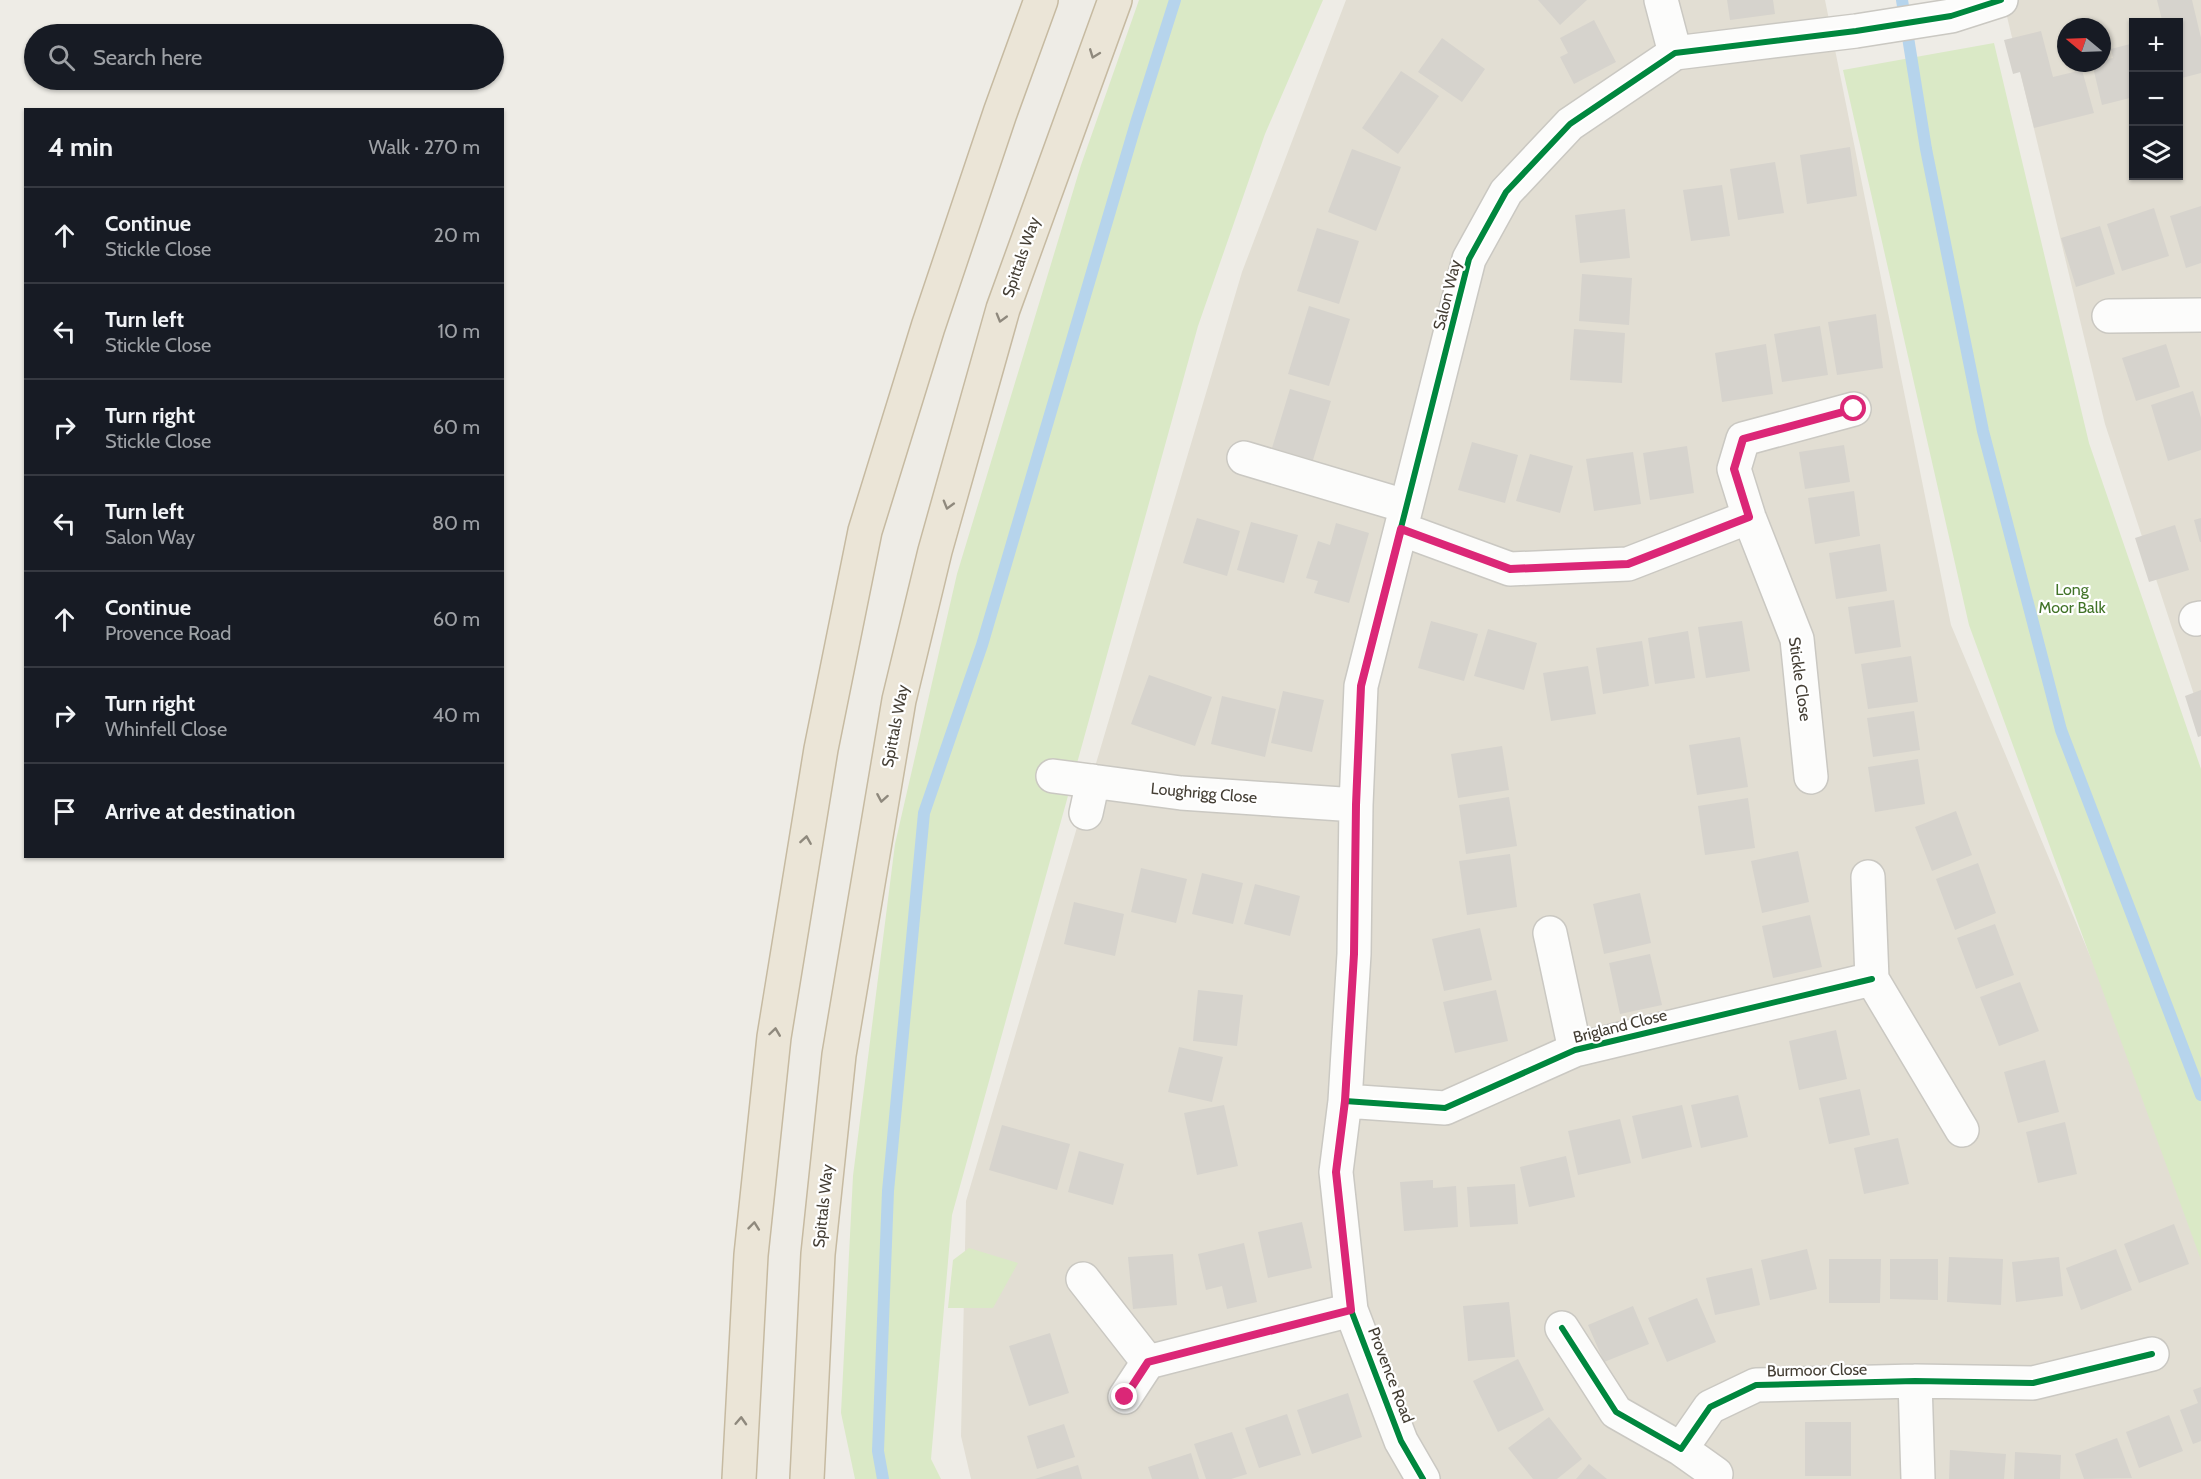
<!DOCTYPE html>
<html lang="en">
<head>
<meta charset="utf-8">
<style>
  :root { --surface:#171b24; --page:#20242c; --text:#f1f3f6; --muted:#9ea1a6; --line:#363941 }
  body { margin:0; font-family:Cabin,sans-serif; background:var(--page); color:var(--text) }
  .controls { position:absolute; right:18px; top:18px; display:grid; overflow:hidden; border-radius:0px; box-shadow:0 2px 4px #0004 }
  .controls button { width:54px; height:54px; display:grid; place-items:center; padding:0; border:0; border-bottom:2px solid var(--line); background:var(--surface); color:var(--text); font:30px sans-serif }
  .compass { position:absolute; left:2057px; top:18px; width:54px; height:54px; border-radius:50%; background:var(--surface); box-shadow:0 2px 4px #0004; rotate:289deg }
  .stop { position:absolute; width:18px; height:18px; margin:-14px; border:4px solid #db2777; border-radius:50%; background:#fff }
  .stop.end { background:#db2777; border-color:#fff; box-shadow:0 2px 6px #0008 }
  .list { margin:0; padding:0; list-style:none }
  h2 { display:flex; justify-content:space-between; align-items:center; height:78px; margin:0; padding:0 24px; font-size:26px }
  h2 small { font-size:20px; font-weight:400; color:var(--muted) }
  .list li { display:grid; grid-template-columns:39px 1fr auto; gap:18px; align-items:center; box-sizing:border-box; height:96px; padding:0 24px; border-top:2px solid var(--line) }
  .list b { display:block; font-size:22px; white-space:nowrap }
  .list p { margin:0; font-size:20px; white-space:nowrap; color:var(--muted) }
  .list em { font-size:20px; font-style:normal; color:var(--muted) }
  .icon { flex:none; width:33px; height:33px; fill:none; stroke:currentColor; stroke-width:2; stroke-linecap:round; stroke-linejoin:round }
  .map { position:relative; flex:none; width:2201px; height:1479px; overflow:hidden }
  .search { position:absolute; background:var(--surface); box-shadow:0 2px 4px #0004; left:24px; top:24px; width:480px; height:66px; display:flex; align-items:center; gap:15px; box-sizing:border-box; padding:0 21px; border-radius:33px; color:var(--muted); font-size:22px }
  .panel { position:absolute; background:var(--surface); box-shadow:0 2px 4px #0004; left:24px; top:108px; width:480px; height:750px; border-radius:0px }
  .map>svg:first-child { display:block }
</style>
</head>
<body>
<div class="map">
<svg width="2201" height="1479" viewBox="0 0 2201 1479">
  <rect width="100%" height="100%" fill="#eeece6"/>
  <!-- residential -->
  <path fill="#e2ded3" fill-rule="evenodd" d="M1346 0H1825L1951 625 2185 1182 2201 1230V1479H971L961 1436 966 1201 1242 272Z
    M2003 0H2201V716L2105 424ZM2134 22H2178V176H2134ZM2066 27H2102V63H2066Z"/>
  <!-- green -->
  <path fill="#dae9c6" d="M1139 0H1323L1265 134 1198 326 952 1215 931 1459 941 1479H855L841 1413 853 1176 895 844 957 574 1081 165Z
    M1994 43 2089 443 2201 769V1260L1969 625 1843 70Z
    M969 1248 1018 1263 993 1308H948L953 1260Z"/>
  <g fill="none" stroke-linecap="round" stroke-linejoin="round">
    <!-- stream -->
    <path stroke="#b6d4ec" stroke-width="12" d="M1902 0 1926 149 1983 431 2061 730 2201 1095
      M883 1479 878 1451 888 1191 924 813 982 645 1136 123 1175 0"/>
  </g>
  <!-- building -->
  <path fill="#d6d3cd" d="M1538 0H1587L1560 25Z
    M1727 0H1773L1775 14 1730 20Z
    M2157 0H2192L2201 38V73L2178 79V22H2155L2162 20Z
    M1594 20 1616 62 1574 84 1560 57 1568 53 1560 38Z
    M2041 31 2053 77 2082 70 2094 113 2034 128 2020 72 2013 74 2004 40Z
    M1442 38 1485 69 1462 102 1418 72Z
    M2134 43V97L2102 105 2092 63H2102V60L2113 58 2111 49Z
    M1401 71 1439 96 1398 154 1362 128Z
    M1850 147 1857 196 1807 204 1800 155Z
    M1352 149 1401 167 1376 231 1328 212Z
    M1775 162 1784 213 1738 220 1730 169Z
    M1722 185 1730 236 1691 241 1683 190Z
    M2201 206V263L2186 268 2170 216Z
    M2154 208 2169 256 2122 271 2107 224Z
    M1625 209 1630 258 1580 263 1575 215Z
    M2100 226 2115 274 2076 287 2061 238Z
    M1317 228 1359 241 1339 304 1297 291Z
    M1582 274 1632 278 1629 325 1579 321Z
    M1309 306 1350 319 1329 386 1288 374Z
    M1876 314 1883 368 1837 375 1828 322Z
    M1820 326 1828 375 1782 382 1774 334Z
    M1574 329 1625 333 1622 383 1570 380Z
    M1766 344 1773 394 1722 402 1715 353Z
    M2166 344 2180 387 2136 401 2122 358Z
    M1290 389 1331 401 1313 460 1272 448Z
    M2193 391 2201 418V450L2168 461 2151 405Z
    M1472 442 1518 455 1505 503 1458 490Z
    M1844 445 1850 482 1805 489 1799 452Z
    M1687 446 1694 493 1650 500 1643 453Z
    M1633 452 1641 504 1594 511 1586 459Z
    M1530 454 1573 466 1560 513 1516 501Z
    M1854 491 1860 536 1815 544 1808 498Z
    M1197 518 1240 531 1227 576 1183 563Z
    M2201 518V542H2200L2194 520Z
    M1251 522 1298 535 1284 583 1237 570Z
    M1336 523 1369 533 1349 603 1314 593 1318 581 1306 578 1318 541 1330 545Z
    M2175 525 2189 570 2149 582 2135 538Z
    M1880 544 1887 591 1836 599 1829 553Z
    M1894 600 1901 647 1855 654 1848 607Z
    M1431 621 1478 634 1464 681 1418 668Z
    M1742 621 1750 671 1706 678 1698 627Z
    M1488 629 1537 643 1524 690 1474 676Z
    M1688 631 1695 678 1655 684 1648 638Z
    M1642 641 1649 686 1603 694 1596 648Z
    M1911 656 1918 702 1868 709 1861 664Z
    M1588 666 1596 714 1551 721 1543 673Z
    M1149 675 1212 697 1195 746 1131 724Z
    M2201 690V736L2198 737 2185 696Z
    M1283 691 1324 700 1312 752 1271 743Z
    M1222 696 1276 709 1265 757 1211 744Z
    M1914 711 1920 750 1873 757 1867 718Z
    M1740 737 1748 787 1697 795 1689 745Z
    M1502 746 1509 790 1458 798 1451 754Z
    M1918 759 1925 804 1875 812 1868 767Z
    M1509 797 1517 846 1466 854 1459 805Z
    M1748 798 1755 848 1705 855 1698 806Z
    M1956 811 1972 855 1932 871 1915 827Z
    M1798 851 1809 902 1762 913 1751 861Z
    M1510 854 1517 907 1467 915 1459 861Z
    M1978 863 1996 913 1955 930 1936 879Z
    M1141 868 1187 879 1176 923 1131 912Z
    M1202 873 1243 883 1233 924 1192 914Z
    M1255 884 1300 896 1290 936 1244 924Z
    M1640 893 1651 943 1604 954 1593 904Z
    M1074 902 1124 914 1115 956 1064 944Z
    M1810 915 1822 967 1773 978 1762 926Z
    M1995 924 2014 975 1976 989 1957 938Z
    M1480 928 1492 980 1444 991 1432 939Z
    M1650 954 1662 1005 1620 1014 1609 963Z
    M2020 982 2039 1031 1999 1046 1980 997Z
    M1198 990 1243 995 1237 1046 1193 1041Z
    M1496 990 1508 1041 1455 1053 1443 1002Z
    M1836 1030 1847 1079 1799 1090 1789 1041Z
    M1179 1047 1223 1057 1212 1102 1168 1092Z
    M2045 1060 2059 1112 2018 1123 2004 1072Z
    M1860 1089 1870 1135 1829 1144 1819 1098Z
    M1738 1095 1748 1137 1701 1148 1691 1105Z
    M1224 1105 1238 1166 1197 1175 1184 1113Z
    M1682 1105 1692 1147 1642 1159 1632 1116Z
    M1620 1119 1631 1163 1578 1175 1568 1131Z
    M2065 1122 2077 1174 2038 1183 2026 1132Z
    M1002 1125 1070 1144 1057 1190 989 1170Z
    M1898 1138 1909 1184 1864 1194 1854 1148Z
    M1079 1151 1124 1164 1113 1205 1068 1192Z
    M1566 1156 1575 1197 1529 1207 1520 1167Z
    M1433 1180V1188L1456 1186 1458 1227 1404 1231 1400 1182Z
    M1515 1184 1518 1224 1470 1227 1467 1187Z
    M1302 1222 1312 1268 1268 1278 1258 1232Z
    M2174 1224 2189 1264 2139 1283 2124 1244Z
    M1244 1243 1257 1302 1227 1309 1222 1286 1206 1290 1198 1254Z
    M1807 1249 1817 1289 1770 1300 1761 1260Z
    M2116 1249 2132 1290 2081 1310 2066 1268Z
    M1173 1254 1177 1305 1133 1309 1128 1257Z
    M1949 1257 2003 1259 2001 1305 1947 1302Z
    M2059 1257 2063 1296 2016 1302 2012 1262Z
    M1829 1259H1881L1880 1303H1829Z
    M1890 1259H1938V1300L1890 1299Z
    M1752 1268 1760 1305 1715 1315 1706 1278Z
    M1697 1298 1716 1342 1667 1362 1648 1318Z
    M1509 1302 1515 1357 1468 1361 1463 1306Z
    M1633 1306 1649 1344 1604 1362 1588 1325Z
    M1050 1333 1069 1393 1029 1406 1009 1346Z
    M1518 1359 1544 1410 1498 1432 1473 1381Z
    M2201 1387V1441L2193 1444 2180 1410 2198 1403 2193 1390Z
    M1348 1393 1362 1437 1312 1454 1297 1410Z
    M1287 1414 1301 1455 1259 1468 1245 1428Z
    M2169 1415 2183 1451 2139 1468 2126 1432Z
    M1549 1417 1582 1459 1557 1479H1533L1508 1448Z
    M1805 1422H1851V1476H1805Z
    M1064 1424 1075 1457 1037 1469 1027 1436Z
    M1232 1432 1247 1474 1231 1479H1206L1194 1444Z
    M2117 1438 2132 1478 2084 1479 2075 1454Z
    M1950 1450 2006 1454 2004 1479H1949Z
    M2015 1452 2061 1455 2060 1479H2014Z
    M1191 1453 1199 1479H1152L1148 1467Z
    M1589 1464 1607 1479H1576Z
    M1078 1465 1082 1479H1035Z"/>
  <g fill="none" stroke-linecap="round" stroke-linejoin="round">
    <defs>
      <path id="street" d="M1661 0 1675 53
        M2109 316 2201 315
        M1244 458 1405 506
        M1401 529 1510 569 1628 564 1749 517
        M2196 619 2201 618
        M1053 776 1181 793 1356 805
        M1811 777 1797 639 1749 517 1734 469 1743 439 1854 409
        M1086 813 1093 781
        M1868 877 1872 979 1962 1130
        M1550 933 1575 1050
        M1345 1101 1445 1108 1575 1050 1872 979
        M1083 1279 1148 1362 1125 1397
        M1562 1328 1616 1412 1681 1449 1710 1407 1756 1385 1915 1381 2033 1383 2152 1354
        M1148 1362 1351 1310
        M1915 1381 1918 1479
        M1681 1449 1716 1474
        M1423 1479 1401 1441 1351 1310 1336 1172 1345 1101 1354 954 1356 805 1361 686 1469 259 1506 192 1570 124 1675 53 1856 31 1951 16 2001 0"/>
      <path id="highway" d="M739 1479 751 1255 774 1037 821 749 865 531 928 327 1000 113 1041 0
        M807 1479 818 1254 839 1055 899 700 935 551 1003 309 1115 0"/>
    </defs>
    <!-- street casing -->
    <use href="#street" stroke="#cac8c2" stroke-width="36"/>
    <!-- highway casing -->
    <use href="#highway" stroke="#c6baa1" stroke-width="36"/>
    <!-- street -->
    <use href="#street" stroke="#fcfcfb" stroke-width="33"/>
    <!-- highway -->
    <use href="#highway" stroke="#ebe5d7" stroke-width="33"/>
    <defs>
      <path id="cycleway" d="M1345 1101 1445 1108 1575 1050 1872 979
        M1562 1328 1616 1412 1681 1449 1710 1407 1756 1385 1915 1381 2033 1383 2152 1354
        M1423 1479 1401 1441 1351 1310 1336 1172 1345 1101 1354 954 1356 805 1361 686 1469 259 1506 192 1570 124 1675 53 1856 31 1951 16 2001 0"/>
    </defs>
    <!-- cycleway casing -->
    <use href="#cycleway" stroke="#fff" stroke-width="10"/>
    <!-- cycleway -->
    <use href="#cycleway" stroke="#00873e" stroke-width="6"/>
  </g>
  <!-- one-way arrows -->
  <defs><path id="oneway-chevron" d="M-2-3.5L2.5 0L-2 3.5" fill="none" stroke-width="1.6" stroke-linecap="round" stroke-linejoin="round" transform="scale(1.5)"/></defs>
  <g stroke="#8f897d">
    <use href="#oneway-chevron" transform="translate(1094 54) rotate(111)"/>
    <use href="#oneway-chevron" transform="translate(1001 318) rotate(106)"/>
    <use href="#oneway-chevron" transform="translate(948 505) rotate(106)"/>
    <use href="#oneway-chevron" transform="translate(882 798) rotate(100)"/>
    <use href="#oneway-chevron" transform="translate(806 840) rotate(-81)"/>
    <use href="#oneway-chevron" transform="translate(775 1032) rotate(-82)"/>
    <use href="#oneway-chevron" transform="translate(754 1226) rotate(-84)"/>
    <use href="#oneway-chevron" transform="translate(741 1421) rotate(-87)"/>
  </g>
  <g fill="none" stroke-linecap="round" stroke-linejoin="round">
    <!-- route -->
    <path stroke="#db2777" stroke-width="8" d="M1125 1397 1148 1362 1351 1310 1336 1172 1345 1101 1354 954 1356 805 1361 686 1401 529 1510 569 1628 564 1749 517 1734 469 1743 439 1854 409"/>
  </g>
  <g text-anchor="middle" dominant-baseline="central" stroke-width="4.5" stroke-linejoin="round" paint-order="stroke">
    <!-- street labels -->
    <g font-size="16" fill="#433d33" stroke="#fff">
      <text transform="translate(1021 257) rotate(-71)">Spittals Way</text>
      <text transform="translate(1447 295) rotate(-76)">Salon Way</text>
      <text transform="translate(1800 679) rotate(82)">Stickle Close</text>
      <text transform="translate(895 726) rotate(-79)">Spittals Way</text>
      <text transform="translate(1204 793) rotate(5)">Loughrigg Close</text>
      <text transform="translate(1620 1026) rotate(-14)">Brigland Close</text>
      <text transform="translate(823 1206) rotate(-84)">Spittals Way</text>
      <text transform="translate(1817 1370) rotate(-1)">Burmoor Close</text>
      <text transform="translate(1391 1375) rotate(69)">Provence Road</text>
    </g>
    <!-- park labels -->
    <g font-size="16" fill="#417327" stroke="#fff">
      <text x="2072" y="589">Long<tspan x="2072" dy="18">Moor Balk</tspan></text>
    </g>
  </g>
</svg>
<div class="controls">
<button>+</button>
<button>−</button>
<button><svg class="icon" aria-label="layers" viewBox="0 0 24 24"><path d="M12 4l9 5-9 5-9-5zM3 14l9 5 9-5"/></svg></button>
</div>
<svg class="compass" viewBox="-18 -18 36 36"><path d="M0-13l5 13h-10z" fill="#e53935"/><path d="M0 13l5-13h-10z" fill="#9ea1a6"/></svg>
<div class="stop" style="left:1854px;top:409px"></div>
<div class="stop end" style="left:1125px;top:1397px"></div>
<div class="search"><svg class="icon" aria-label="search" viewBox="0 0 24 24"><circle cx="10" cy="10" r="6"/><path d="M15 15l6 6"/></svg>Search here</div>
<section class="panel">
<h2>4 min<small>Walk · 270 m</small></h2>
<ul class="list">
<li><svg class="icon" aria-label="ahead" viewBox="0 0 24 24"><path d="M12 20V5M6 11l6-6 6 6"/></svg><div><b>Continue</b><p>Stickle Close</p></div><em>20 m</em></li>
<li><svg class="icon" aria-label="left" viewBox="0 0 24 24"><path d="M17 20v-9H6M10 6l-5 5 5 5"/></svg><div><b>Turn left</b><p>Stickle Close</p></div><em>10 m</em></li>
<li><svg class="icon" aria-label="right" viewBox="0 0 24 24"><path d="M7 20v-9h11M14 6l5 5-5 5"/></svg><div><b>Turn right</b><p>Stickle Close</p></div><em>60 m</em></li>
<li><svg class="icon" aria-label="left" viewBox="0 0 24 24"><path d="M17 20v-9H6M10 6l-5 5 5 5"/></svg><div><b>Turn left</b><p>Salon Way</p></div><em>80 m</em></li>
<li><svg class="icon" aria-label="ahead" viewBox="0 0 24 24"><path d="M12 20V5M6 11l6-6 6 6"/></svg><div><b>Continue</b><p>Provence Road</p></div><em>60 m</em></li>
<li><svg class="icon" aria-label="right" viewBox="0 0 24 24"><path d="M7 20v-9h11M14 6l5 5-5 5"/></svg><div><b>Turn right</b><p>Whinfell Close</p></div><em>40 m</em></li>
<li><svg class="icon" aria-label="arrive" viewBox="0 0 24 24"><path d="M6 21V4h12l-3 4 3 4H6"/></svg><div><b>Arrive at destination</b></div></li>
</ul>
</section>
</div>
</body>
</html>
